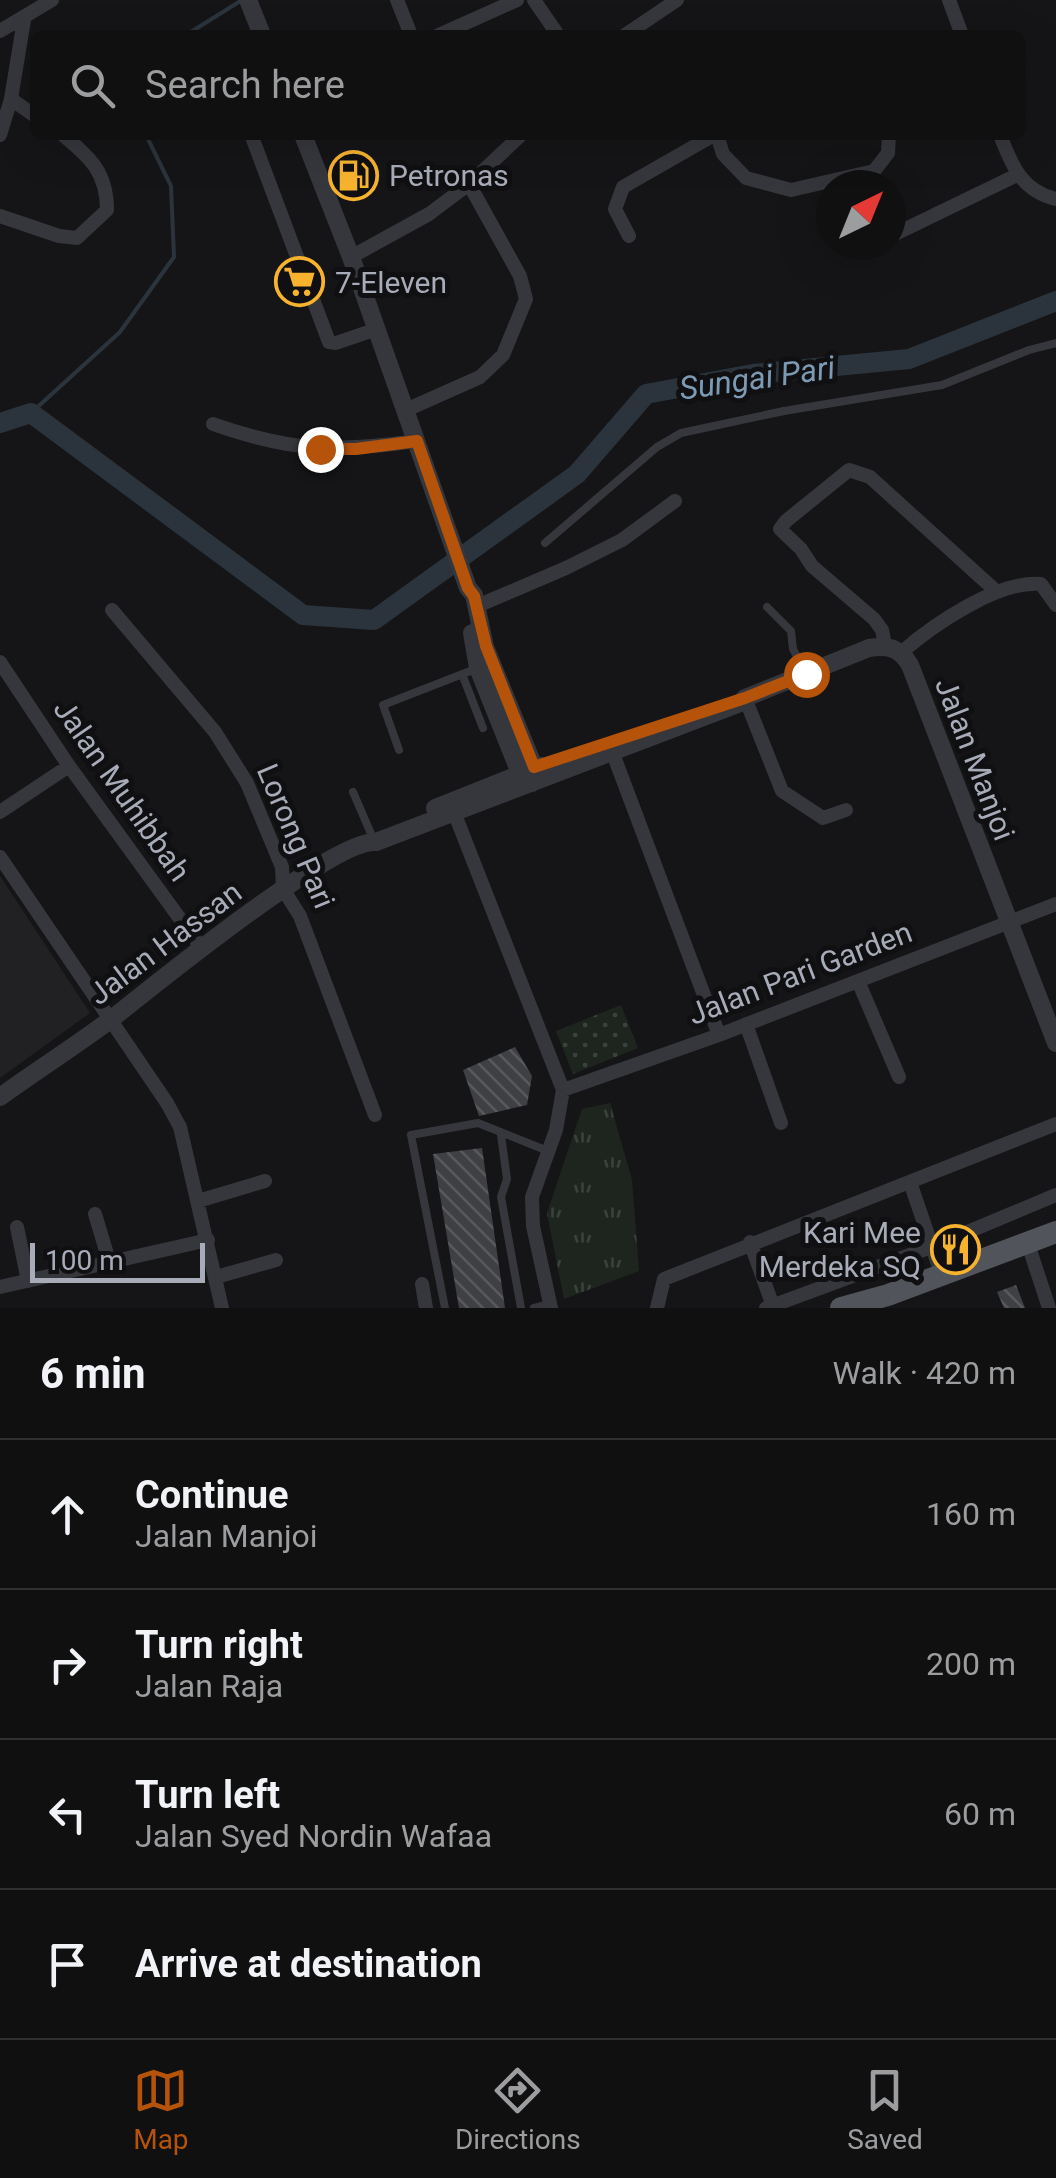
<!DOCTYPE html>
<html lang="en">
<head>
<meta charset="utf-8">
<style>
  :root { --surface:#101011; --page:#19191a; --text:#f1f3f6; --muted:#9c9d9f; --line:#303031; --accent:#b45309 }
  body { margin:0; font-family:Roboto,sans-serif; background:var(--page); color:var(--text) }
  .compass { position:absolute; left:816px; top:170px; width:90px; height:90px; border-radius:50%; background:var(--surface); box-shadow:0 10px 40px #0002; rotate:43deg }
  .scale { position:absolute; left:30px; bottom:25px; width:175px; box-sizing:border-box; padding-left:10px; border:5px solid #a7acb8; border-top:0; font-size:28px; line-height:35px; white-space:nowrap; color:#a7acb8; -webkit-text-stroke:8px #101012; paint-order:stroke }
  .stop { position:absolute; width:30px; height:30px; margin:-22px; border:8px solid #b45309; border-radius:50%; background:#fff }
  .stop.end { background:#b45309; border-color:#fff; box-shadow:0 2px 10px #0008 }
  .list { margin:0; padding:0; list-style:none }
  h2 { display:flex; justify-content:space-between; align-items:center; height:130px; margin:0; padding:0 40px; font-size:42px }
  h2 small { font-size:32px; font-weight:400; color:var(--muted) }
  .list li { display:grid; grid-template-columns:65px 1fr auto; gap:30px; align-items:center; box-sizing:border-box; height:150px; padding:0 40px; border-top:2px solid var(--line) }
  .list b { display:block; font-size:38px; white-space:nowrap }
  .list p { margin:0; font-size:32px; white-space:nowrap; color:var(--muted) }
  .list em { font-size:32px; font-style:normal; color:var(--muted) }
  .icon { flex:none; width:55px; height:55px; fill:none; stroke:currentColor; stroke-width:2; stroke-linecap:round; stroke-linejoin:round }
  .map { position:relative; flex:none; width:1056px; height:1308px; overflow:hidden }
  .search { position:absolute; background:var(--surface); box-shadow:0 10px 40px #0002; left:30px; right:30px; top:30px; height:110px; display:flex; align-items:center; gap:25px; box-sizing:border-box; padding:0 35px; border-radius:15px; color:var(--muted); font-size:38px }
  .sheet { height:730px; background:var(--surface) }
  nav { display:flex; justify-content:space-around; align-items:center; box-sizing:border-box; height:140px; border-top:2px solid var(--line); background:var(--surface); font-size:28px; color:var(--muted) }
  nav a { display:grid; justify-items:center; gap:5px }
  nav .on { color:var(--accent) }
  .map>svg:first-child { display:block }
</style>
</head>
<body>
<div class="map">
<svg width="1056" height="1308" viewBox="0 0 1056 1308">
  <defs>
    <pattern id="grass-dots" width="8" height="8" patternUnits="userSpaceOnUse" patternTransform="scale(2.5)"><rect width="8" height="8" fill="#1d251e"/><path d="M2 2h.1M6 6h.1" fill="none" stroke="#3b423d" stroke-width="1.8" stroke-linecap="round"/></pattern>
    <pattern id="park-tufts" width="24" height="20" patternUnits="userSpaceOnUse" patternTransform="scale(2.5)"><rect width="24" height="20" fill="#1d251e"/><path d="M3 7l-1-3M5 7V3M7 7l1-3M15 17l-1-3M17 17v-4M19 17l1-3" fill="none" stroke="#3b423d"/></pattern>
    <pattern id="building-back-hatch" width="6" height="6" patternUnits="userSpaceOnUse" patternTransform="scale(2.5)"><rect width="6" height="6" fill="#3f4044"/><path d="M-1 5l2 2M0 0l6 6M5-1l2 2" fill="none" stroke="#58595d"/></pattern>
  </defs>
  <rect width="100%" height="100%" fill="#151517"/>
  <!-- built -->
  <path fill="#212124" d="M0 876 90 1013 0 1078Z"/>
  <!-- grass -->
  <path fill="url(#grass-dots)" d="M621 1005 638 1048 573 1074 556 1031Z"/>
  <!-- park -->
  <path fill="url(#park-tufts)" d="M610 1103 632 1180 639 1271 564 1299 547 1213 582 1109Z"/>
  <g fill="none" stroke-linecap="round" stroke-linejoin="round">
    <!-- stream -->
    <path stroke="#2b343c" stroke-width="4" d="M186 35 242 0
      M31 413 120 332 174 257 171 186 146 135"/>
    <!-- river -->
    <path stroke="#2b343c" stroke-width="20" d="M0 423 31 413 303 615 374 620 577 474 646 394 753 374 909 359 1056 301"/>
  </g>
  <!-- building -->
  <path fill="url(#building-back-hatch)" d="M515 1047 532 1076 527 1105 479 1116 463 1070Z
    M482 1148 505 1308H459L433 1154Z
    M1016 1285 1025 1308H1004L997 1292Z"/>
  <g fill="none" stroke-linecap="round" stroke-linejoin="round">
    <!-- service -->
    <path stroke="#36373c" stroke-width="8" d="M545 543 657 447 681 433 784 411 942 385 1029 350 1056 343
      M767 607 791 631 793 649 806 674
      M462 674 483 728
      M399 750 383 705 478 668
      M353 792 372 836
      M501 1135 507 1179 501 1197 521 1308
      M445 1308 411 1135 478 1123 548 1151
      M534 1308 550 1304"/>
    <!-- minor -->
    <path stroke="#36373c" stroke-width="14" d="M397 0 411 35
      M534 0 558 35
      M949 0 962 35
      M0 31 52 0
      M439 35 517 0
      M625 35 677 0
      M11 99 35 116
      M0 135 11 99 24 20
      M255 135 252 137 329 342 336 343 377 329
      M717 135 723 154 746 178 791 190 874 171 888 153 889 135
      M1000 135C1012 166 1022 191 1056 199
      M0 216 59 236 77 238 107 210C107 173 91 158 63 135
      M629 236 615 209 623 187 714 135
      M891 236 1017 175
      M351 257 429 214 469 184 521 135
      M406 410 480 377 503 355 526 299 520 276 469 184
      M213 424C292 452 335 452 417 441
      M477 606 566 568 622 540 675 501
      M112 610 215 732 247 783 282 867 283 889 300 916 375 1115
      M885 645 882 630 874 619 812 566 801 549 780 529 786 521 849 470 870 477 997 592
      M902 652C934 624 999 580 1041 584L1056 605
      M0 662 69 766 202 949
      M745 698 782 791 823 818 846 810
      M612 751 719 1035
      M0 812 69 766
      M454 812 563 1090 556 1130 532 1197 533 1226 551 1308
      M0 857 167 1103 180 1127 222 1308
      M858 981 899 1077
      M746 1024 781 1123
      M563 1090 719 1035 1056 904
      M910 1182 942 1276
      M198 1201 265 1181
      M95 1214 110 1264
      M17 1227 28 1281
      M750 1242 773 1306
      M1028 1244 1049 1308
      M216 1277 276 1260
      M422 1284 426 1308
      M0 1287 208 1240
      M657 1308 664 1279 1056 1124
      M766 1308 934 1246 1056 1195"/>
    <!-- tertiary -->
    <path stroke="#36373c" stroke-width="18" d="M248 0 262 35
      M303 135 351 257 468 588 474 595 485 647 534 767 532 783
      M472 633 478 668 520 773 528 779
      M435 808 541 766
      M0 1097C37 1070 77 1045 114 1017 156 984 333 839 376 842L740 703 745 698 869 648C889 645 900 648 910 665L1056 1043"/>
    <!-- primary -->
    <path stroke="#52545b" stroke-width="22" d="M841 1308 888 1295 1056 1232"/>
  </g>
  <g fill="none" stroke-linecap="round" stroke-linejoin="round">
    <!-- route -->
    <path stroke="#b45309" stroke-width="12" d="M320 449H356L417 441 468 588 474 596 486 646 534 767 745 698 806 674"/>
  </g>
  <!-- icons -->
  <defs>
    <symbol id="fuel-ring" viewBox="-11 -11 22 22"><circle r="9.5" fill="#101012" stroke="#f7b32e" stroke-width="1.5"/><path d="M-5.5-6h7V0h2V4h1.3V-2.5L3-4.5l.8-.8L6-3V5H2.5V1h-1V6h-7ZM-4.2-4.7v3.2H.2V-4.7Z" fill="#f7b32e"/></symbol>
    <symbol id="supermarket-ring" viewBox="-11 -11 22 22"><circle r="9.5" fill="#101012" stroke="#f7b32e" stroke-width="1.5"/><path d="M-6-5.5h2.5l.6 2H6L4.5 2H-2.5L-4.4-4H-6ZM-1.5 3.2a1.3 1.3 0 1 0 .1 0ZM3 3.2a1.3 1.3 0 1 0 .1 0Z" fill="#f7b32e"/></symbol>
    <symbol id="restaurant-ring" viewBox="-11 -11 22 22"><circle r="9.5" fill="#101012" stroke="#f7b32e" stroke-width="1.5"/><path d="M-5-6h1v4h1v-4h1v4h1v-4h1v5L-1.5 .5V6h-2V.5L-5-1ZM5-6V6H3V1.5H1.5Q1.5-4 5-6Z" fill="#f7b32e"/></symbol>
  </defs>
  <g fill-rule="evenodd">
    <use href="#fuel-ring" x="326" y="148" width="55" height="55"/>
    <use href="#supermarket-ring" x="272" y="254" width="55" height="55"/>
    <use href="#restaurant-ring" x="928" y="1222" width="55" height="55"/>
  </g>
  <g text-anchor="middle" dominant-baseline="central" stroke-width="10" stroke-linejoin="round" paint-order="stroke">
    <!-- poi labels -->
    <g font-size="30" fill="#a7acb8" stroke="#101012" text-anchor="start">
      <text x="389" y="175">Petronas</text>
      <text x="335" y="282">7-Eleven</text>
      <text x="921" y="1232" text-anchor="end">Kari Mee<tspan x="921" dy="34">Merdeka SQ</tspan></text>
    </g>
    <!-- street labels -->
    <g font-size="30" fill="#a7acb8" stroke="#101012">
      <text transform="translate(975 759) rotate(69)">Jalan Manjoi</text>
      <text transform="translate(122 790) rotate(55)">Jalan Muhibbah</text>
      <text transform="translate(296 836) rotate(67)">Lorong Pari</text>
      <text transform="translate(165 943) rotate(-37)">Jalan Hassan</text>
      <text transform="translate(800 973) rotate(-21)">Jalan Pari Garden</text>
    </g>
    <!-- water labels -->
    <g font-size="32" font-style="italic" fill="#7d9ab4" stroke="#101012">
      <text transform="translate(757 378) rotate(-8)">Sungai Pari</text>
    </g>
  </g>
</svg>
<svg class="compass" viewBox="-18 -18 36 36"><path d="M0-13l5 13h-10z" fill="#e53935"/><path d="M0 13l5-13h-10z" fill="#9c9d9f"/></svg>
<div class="scale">100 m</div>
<div class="stop" style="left:806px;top:674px"></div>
<div class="stop end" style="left:320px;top:449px"></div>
<div class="search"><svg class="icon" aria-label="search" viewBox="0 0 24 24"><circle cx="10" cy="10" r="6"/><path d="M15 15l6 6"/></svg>Search here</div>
</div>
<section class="sheet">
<h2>6 min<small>Walk · 420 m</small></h2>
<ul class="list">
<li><svg class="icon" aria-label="ahead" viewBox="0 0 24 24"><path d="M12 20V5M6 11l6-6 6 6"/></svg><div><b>Continue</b><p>Jalan Manjoi</p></div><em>160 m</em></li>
<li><svg class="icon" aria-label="right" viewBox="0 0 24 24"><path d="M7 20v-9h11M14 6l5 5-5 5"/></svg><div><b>Turn right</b><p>Jalan Raja</p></div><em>200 m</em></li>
<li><svg class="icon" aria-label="left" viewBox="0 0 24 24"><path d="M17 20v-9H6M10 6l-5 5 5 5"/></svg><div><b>Turn left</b><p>Jalan Syed Nordin Wafaa</p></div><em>60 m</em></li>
<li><svg class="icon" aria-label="arrive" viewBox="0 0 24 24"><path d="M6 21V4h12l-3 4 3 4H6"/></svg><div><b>Arrive at destination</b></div></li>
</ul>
</section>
<nav>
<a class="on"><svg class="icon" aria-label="map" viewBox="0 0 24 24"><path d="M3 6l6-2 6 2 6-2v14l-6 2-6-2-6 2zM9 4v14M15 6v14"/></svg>Map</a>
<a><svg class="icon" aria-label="directions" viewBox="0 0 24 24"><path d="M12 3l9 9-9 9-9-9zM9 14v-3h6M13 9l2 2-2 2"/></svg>Directions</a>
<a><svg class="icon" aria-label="saved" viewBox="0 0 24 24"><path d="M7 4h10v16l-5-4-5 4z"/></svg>Saved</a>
</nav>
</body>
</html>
